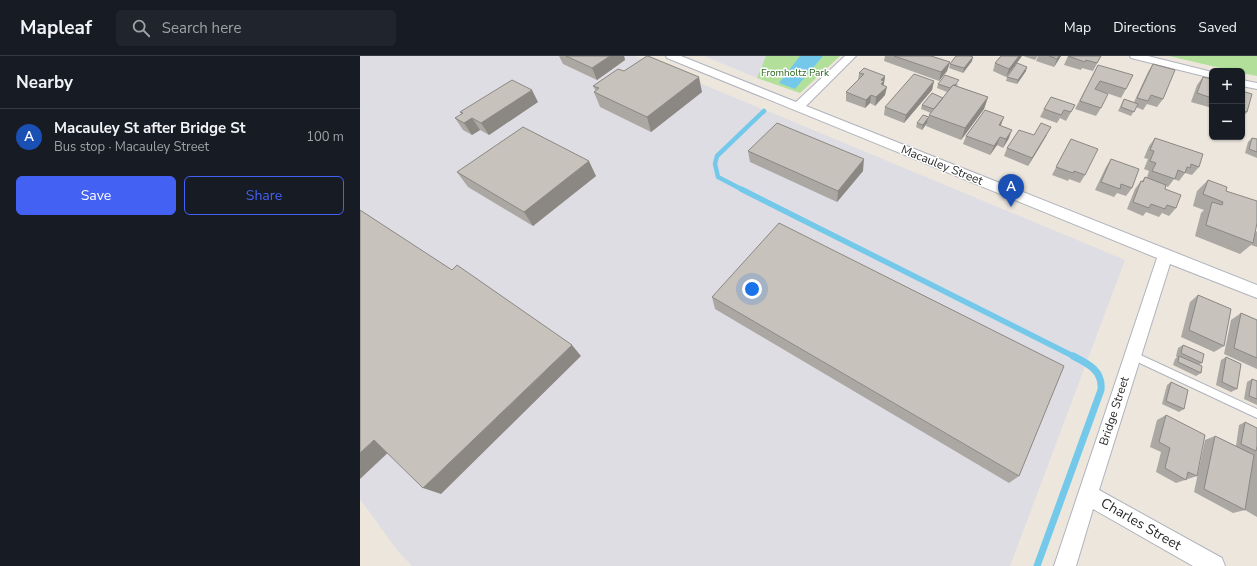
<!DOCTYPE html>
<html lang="en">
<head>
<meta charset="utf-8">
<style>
  :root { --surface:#171b24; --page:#20242c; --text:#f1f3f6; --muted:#9ea1a6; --line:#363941; --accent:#4361f3 }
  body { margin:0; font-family:"Nunito Sans",sans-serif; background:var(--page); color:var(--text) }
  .controls { position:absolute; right:12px; top:12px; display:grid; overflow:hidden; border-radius:6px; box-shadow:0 1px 3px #0004 }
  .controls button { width:36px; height:36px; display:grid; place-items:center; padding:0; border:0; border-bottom:1px solid var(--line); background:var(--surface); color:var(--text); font:20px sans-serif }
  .you { position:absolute; left:392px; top:233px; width:14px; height:14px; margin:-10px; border:3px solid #fff; border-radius:50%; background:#1a73e8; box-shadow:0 0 0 6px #1a73e833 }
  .badge { display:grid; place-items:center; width:26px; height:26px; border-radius:50%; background:var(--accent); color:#fff; font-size:13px; font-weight:700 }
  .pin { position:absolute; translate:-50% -33px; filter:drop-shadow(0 1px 2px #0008) }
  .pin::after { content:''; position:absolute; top:21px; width:14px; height:12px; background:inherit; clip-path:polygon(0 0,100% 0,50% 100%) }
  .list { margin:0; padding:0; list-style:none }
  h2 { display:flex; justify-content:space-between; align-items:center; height:52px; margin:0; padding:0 16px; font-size:17px }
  h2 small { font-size:13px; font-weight:400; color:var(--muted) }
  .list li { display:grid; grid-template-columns:26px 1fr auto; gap:12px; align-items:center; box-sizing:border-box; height:56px; padding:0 16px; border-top:1px solid var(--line) }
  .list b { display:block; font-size:15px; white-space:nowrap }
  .list p { margin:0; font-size:13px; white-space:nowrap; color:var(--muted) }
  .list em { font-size:13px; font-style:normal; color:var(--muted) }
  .actions { display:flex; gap:8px; padding:12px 16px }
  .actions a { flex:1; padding:9px 0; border:1px solid var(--accent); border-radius:6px; text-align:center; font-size:14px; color:var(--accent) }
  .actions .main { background:var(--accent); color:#fff }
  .icon { flex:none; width:22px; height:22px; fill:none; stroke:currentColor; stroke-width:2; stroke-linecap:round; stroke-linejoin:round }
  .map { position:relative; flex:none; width:897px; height:510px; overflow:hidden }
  header { display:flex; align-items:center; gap:24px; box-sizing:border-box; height:56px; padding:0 20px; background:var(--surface); border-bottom:1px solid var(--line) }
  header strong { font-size:19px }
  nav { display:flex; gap:22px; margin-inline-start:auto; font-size:14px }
  .search { width:280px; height:36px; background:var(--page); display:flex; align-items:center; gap:10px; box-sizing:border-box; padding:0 14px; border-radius:6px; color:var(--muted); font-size:15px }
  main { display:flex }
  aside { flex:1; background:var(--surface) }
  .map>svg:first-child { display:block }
</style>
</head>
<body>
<header>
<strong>Mapleaf</strong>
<div class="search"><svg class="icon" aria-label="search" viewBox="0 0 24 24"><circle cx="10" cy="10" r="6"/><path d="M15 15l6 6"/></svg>Search here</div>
<nav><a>Map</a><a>Directions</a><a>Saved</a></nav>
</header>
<main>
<aside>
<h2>Nearby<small></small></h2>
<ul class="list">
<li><span class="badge" style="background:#1a4fb4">A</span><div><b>Macauley St after Bridge St</b><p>Bus stop · Macauley Street</p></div><em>100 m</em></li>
</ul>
<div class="actions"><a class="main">Save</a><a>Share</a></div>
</aside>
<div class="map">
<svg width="897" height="510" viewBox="0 0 897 510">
  <rect width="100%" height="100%" fill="#ece6dd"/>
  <!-- industrial -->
  <path fill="#dfdde4" d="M0 0H275L765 204 650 510H52L37 494 0 443Z
    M344 0H406L397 22Z"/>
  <!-- green -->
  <path fill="#b2e09b" d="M406 0H480L440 37 397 22Z
    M809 0H897V20L882 17V15H873Z"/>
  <!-- water -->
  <path fill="#74c9ea" d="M440 0H463L435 33 419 27Z"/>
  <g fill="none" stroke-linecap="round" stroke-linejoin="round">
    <!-- stream-far2 -->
    <path stroke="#74c9ea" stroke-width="4.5" d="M383 134 358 121 355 108 357 100 404 55"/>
    <!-- stream-far1 -->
    <path stroke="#74c9ea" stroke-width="5.5" d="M381 133 715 301"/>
    <!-- stream -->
    <path stroke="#74c9ea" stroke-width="7" d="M677 510 741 334C743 315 729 308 713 300"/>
    <defs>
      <path id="lane" d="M772 295 897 353V362L769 302 768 299 769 296Z"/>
      <path id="street" d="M306 0H321L436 46 485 0H496L446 50 897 229V242L810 208 739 434 862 502 865 510H833L733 453 716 510H694L797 202 307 2Z
        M770 0H788L852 16V22L771 2Z
        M882 24 897 27V33L882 30Z"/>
    </defs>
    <!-- lane casing -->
    <use href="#lane" stroke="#b0b3bd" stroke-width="2"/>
    <!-- street casing -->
    <use href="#street" stroke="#b0b3bd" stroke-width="2"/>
    <!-- lane -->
    <use href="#lane" fill="#fff" fill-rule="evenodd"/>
    <!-- street -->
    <use href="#street" fill="#fff" fill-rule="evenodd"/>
  </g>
  <!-- wall -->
  <path fill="#aba7a2" d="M199 0H264L265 4 237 24 203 8Z
    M525 0H571L590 6 587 15 579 25 524 5Z
    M641 0H662L646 21 633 15 635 7Z
    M663 0H701L694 11 676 5 678 1V0L675 4Z
    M708 0H741L733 15 722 12 721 14 704 9Z
    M612 5 603 17 589 12 590 8Z
    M793 8 803 43 797 51 787 48 783 54 776 51 771 60 758 55 764 43 774 46 788 16Z
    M738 9 766 33 761 42 735 33 741 52 736 60 715 53Z
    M264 15 342 36 291 76 240 51 234 36 236 35 233 30Z
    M666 15 657 28 646 25 647 21Z
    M499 17 525 20 524 28 523 29 525 39 515 50 510 47 505 52 486 45V36L498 24Z
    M843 21 852 23V52L831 46 837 29Z
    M574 25 572 34 544 67 524 59 525 51Z
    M578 28H598L597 30 628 41 624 53 601 84 566 70 567 67 562 74 556 71 557 67 569 61V59L571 57 561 53 562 49 583 42 587 36 577 32Z
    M882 35 887 56 882 62Z
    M178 46 129 79 120 74 112 79 103 74 95 62 102 58 100 56Z
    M715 49 706 65 700 62 697 67 680 61 684 53Z
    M641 70 649 82 643 92 637 89 630 99 603 88 606 80Z
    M674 79H687L668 110 644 100 647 92Z
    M795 82 839 111 832 119 825 117 819 125 814 123 808 131 806 130 805 133 816 152 809 160 802 157 799 161 786 156 783 160 767 153 775 133 781 125H782L785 121H787L789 115 784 113 788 103 784 102 789 90Z
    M892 82 897 83V102L885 97 888 86Z
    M711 83 725 119 720 127 709 123 708 125 692 119Z
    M388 95 503 115 477 146 390 106Z
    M751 103 772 132 766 140 757 137 754 141 735 134 746 111Z
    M97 116 236 120 173 170 108 131Z
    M848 124 866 135 895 177 897 175V191L891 189 880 198 835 180 841 157 844 154 833 150 837 135Z
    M838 239 864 290 854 296 821 281 830 246Z
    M352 241 659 420 649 427 355 253Z
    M881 257 897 264V313L864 298 871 264Z
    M823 289 842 307 839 309 841 317 836 320 813 309 815 303 817 301 816 300 818 292Z
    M866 301 877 333 871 336 856 329 861 304Z
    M892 323 897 325V349L884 343 887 326Z
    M811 326 824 353 819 356 802 348 807 329Z
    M806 359 837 420 816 427 796 416 801 396 790 391 797 364Z
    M885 366 897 372V461L885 454 873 457 834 436 845 384 855 380 876 390 879 369Z"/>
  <!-- shaded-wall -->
  <path fill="#8b8884" d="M250 0H264L265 4 237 24 232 12Z
    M659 0H662L646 21 649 13Z
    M699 0H701L694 11 697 3Z
    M613 1 612 5 603 17 604 12Z
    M590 6 587 15 579 25 581 16Z
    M667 11 666 15 657 28 658 24Z
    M525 20 523 33 520 37 521 24Z
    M339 21 342 36 291 76 287 61Z
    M574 25 572 34 544 67 546 59Z
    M527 31 525 39 515 50 516 41Z
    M172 34 178 46 129 79 121 67Z
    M511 39 510 47 505 52 506 44Z
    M628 41 624 53 601 84 605 72Z
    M644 61 641 69 636 77 639 69Z
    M112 62 120 74 112 79 104 67Z
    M568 62 567 67 562 74 563 69Z
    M691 71 679 92 668 110 672 102Z
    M652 74 649 82 643 92 646 83Z
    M640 81 637 89 630 99 634 90Z
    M504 103 503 115 477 146 478 135Z
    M229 105 236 120 173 170 164 156Z
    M212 289 221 300 81 438 63 432Z
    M14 384 33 392 0 423V397Z"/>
  <!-- building -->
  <path fill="#c7c2bc" stroke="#8b8884" d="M206 0H250L232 12Z
    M287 0H288L339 21 287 61 234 36 239 32 233 30 258 13 264 15Z
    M534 0H571L590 6 581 16Z
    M596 0H610L613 1 604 12 590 8Z
    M641 0H659L649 13 635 7Z
    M689 0H699L697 3Z
    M708 0H741L737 7 726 4 725 6Z
    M657 7 667 11 658 24 647 21Z
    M793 8 815 14 803 43 791 39 788 45 777 42Z
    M738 9 773 19 766 33 740 25 735 33 748 38 741 52 720 45Z
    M504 12 525 20 521 24 524 25 521 28 527 31 516 41 511 39 506 44 486 36 504 18 499 17Z
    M554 18 574 25 546 59 525 51Z
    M585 19 599 24 595 29H593L590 32 578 28Z
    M843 21 852 23V42L837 37Z
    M152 24 172 34 121 67 112 62 104 67 95 62 103 57 100 56Z
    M593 29 628 41 605 72 569 59Z
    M882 35 892 38 887 56 882 55Z
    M572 37 583 42 574 53 562 49Z
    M691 41 715 49 711 56 704 54 701 59 684 53Z
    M764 43 778 48 774 56 761 51Z
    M625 54 644 61 639 69 652 74 646 83 640 81 634 90 606 80Z
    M563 59 569 61 568 62 563 69 557 67Z
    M417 67 504 103 478 135 388 95Z
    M681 67 691 71 672 102 647 92 659 74 674 79Z
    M163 71 229 105 164 156 97 116Z
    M795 82 843 98 839 111 831 108 830 112 827 111 825 117 818 114 815 123 792 115 796 107 790 105 794 95 790 94Z
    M892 82 897 83V96L889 93Z
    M711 83 738 93 725 119 714 115 713 117 696 111Z
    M751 103 779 113 772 132 761 128 760 133 741 126Z
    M785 121 806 129 805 133 821 139 816 152 807 149 805 153 791 148 789 152 773 146 781 125 783 126Z
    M848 124 867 131 866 135 897 145V167L893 187 846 169 852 146 862 149 863 146 843 138Z
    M0 154 92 214 97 209 212 289 63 432 14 384 0 397Z
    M419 167 704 310 659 420 352 241Z
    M838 239 871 253 864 290 829 274Z
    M881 257 897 264V302L874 292Z
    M823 289 844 298 842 307 821 297Z
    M819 300 842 310 841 317 818 306Z
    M866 301 881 308 877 333 862 326Z
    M892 323 897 325V343L889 340Z
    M811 326 828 334 824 353 806 345Z
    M806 359 845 379 837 420 828 416 826 424 805 412 810 392 799 386Z
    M885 366 897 372V390L896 395 881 388Z
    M855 380 894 399 885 454 844 433Z"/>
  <g text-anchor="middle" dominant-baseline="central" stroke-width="3" stroke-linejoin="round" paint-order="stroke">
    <!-- far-park labels -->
    <g font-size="10" fill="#2b651d" stroke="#fff">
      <text x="435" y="17">Fromholtz Park</text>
    </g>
    <!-- street labels -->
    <g font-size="12" fill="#2a2a2a" stroke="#fff">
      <text transform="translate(582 109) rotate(22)">Macauley Street</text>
      <text transform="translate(754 355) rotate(-72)">Bridge Street</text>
    </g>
    <!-- near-street labels -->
    <g font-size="14" fill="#2a2a2a" stroke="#fff">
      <text transform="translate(781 468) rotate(30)">Charles Street</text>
    </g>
  </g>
</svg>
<div class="controls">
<button>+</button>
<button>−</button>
</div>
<div class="you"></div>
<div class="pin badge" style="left:651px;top:151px;background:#1a4fb4">A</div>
</div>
</main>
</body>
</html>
